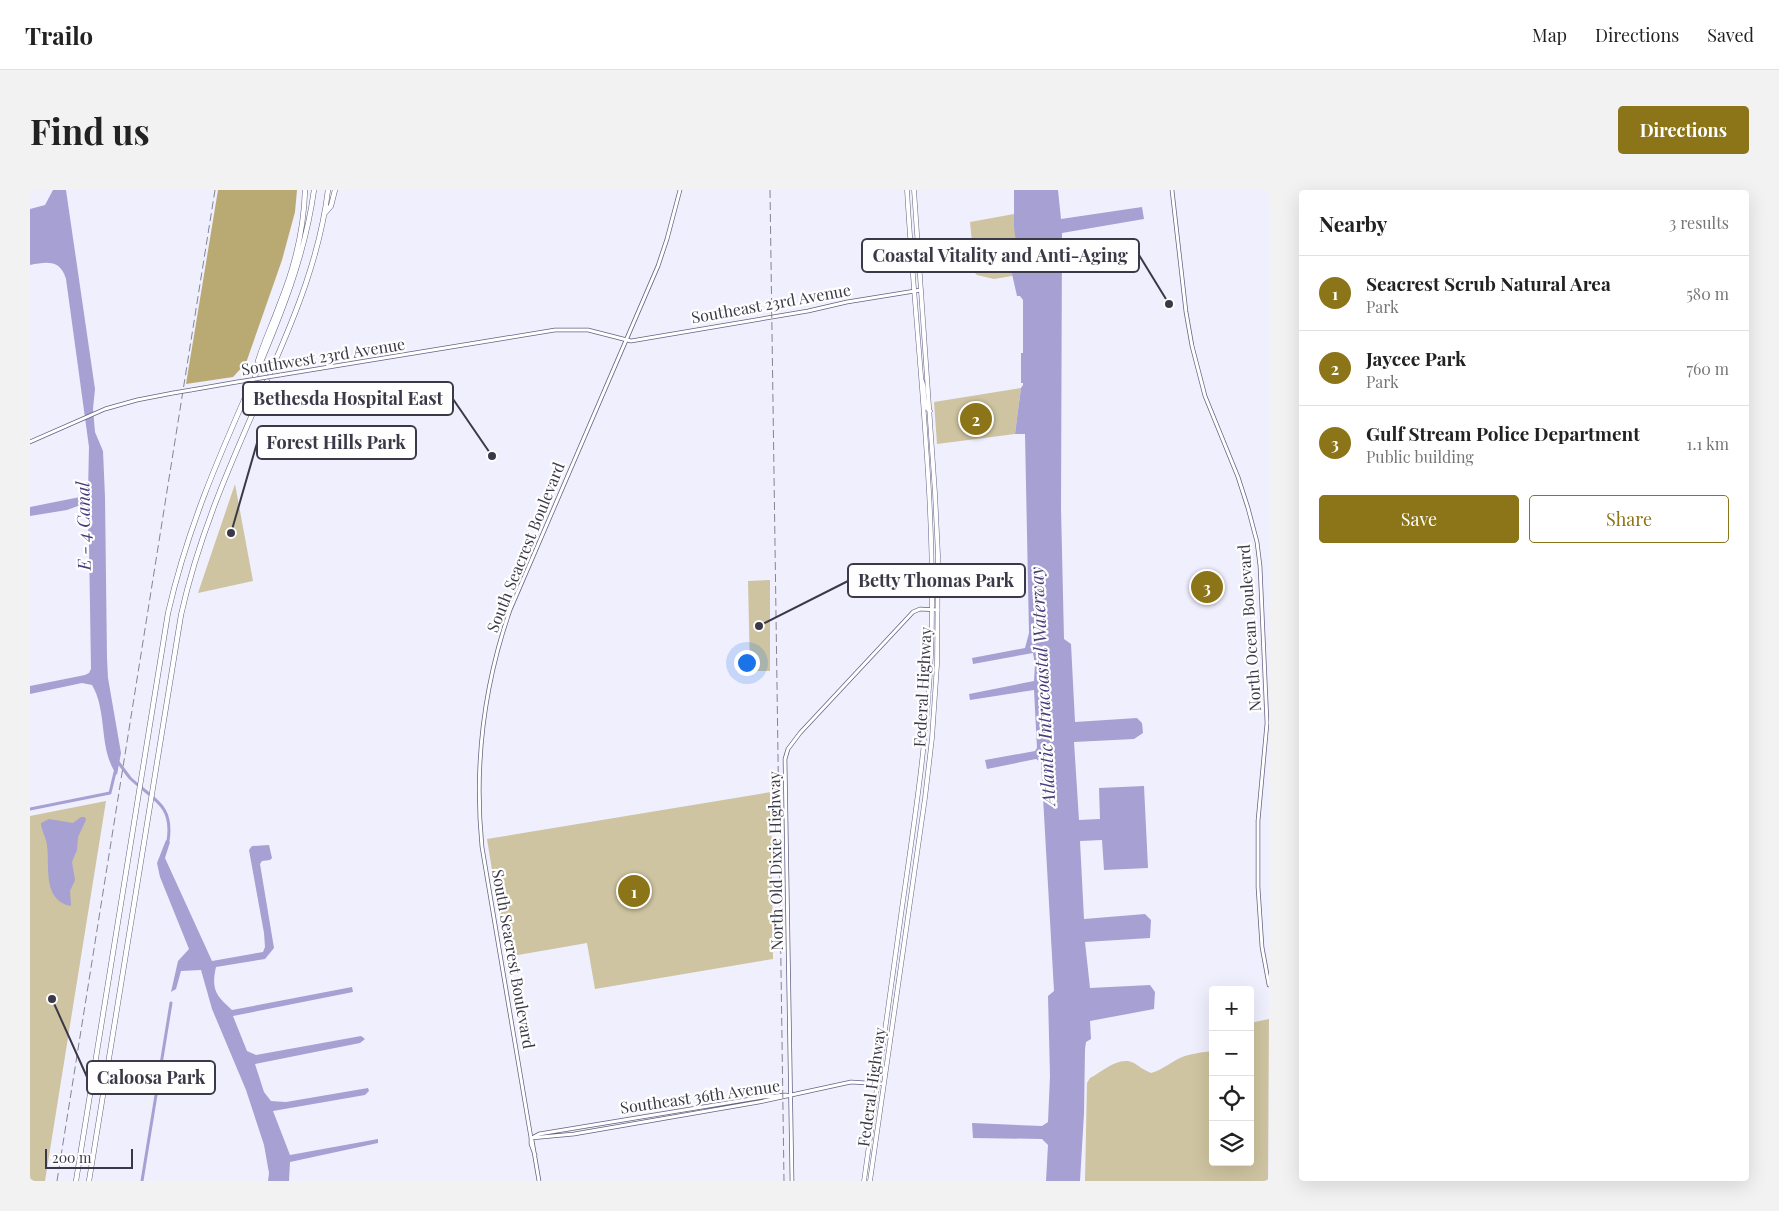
<!DOCTYPE html>
<html lang="en">
<head>
<meta charset="utf-8">
<style>
  :root { --surface:#fff; --page:#f2f2f2; --text:#222; --muted:#767676; --line:#e0e0e0; --accent:#8b7518 }
  body { margin:0; font-family:"Playfair Display",serif; background:var(--page); color:var(--text) }
  .controls { position:absolute; right:15px; bottom:15px; display:grid; overflow:hidden; border-radius:5px; box-shadow:0 5px 20px #0002 }
  .controls button { width:45px; height:45px; display:grid; place-items:center; padding:0; border:0; border-bottom:1px solid var(--line); background:var(--surface); color:var(--text); font:25px sans-serif }
  .scale { position:absolute; left:15px; bottom:12px; width:88px; box-sizing:border-box; padding-left:5px; border:2px solid #3b3947; border-top:0; font-size:14px; line-height:18px; white-space:nowrap; color:#3b3947; -webkit-text-stroke:4px #fefefe; paint-order:stroke }
  .you { position:absolute; left:716px; top:472px; width:18px; height:18px; margin:-12px; border:4px solid #fff; border-radius:50%; background:#1a73e8; box-shadow:0 0 0 8px #1a73e833 }
  .badge { display:grid; place-items:center; width:32px; height:32px; border-radius:50%; background:var(--accent); color:#fff; font-size:16px; font-weight:700 }
  .pin { position:absolute; translate:-50% -50%; border:2px solid #fff; box-shadow:0 1px 5px #0006 }
  .list { margin:0; padding:0; list-style:none }
  h2 { display:flex; justify-content:space-between; align-items:center; height:65px; margin:0; padding:0 20px; font-size:21px }
  h2 small { font-size:16px; font-weight:400; color:var(--muted) }
  .list li { display:grid; grid-template-columns:32px 1fr auto; gap:15px; align-items:center; box-sizing:border-box; height:75px; padding:0 20px; border-top:1px solid var(--line) }
  .list b { display:block; font-size:19px; white-space:nowrap }
  .list p { margin:0; font-size:16px; white-space:nowrap; color:var(--muted) }
  .list em { font-size:16px; font-style:normal; color:var(--muted) }
  .actions { display:flex; gap:10px; padding:15px 20px }
  .actions a { flex:1; padding:11px 0; border:1px solid var(--accent); border-radius:5px; text-align:center; font-size:18px; color:var(--accent) }
  .actions .main { background:var(--accent); color:#fff }
  .icon { flex:none; width:28px; height:28px; fill:none; stroke:currentColor; stroke-width:2; stroke-linecap:round; stroke-linejoin:round }
  .map { position:relative; flex:none; width:1239px; height:991px; overflow:hidden; border-radius:5px }
  header { display:flex; align-items:center; gap:30px; box-sizing:border-box; height:70px; padding:0 25px; background:var(--surface); border-bottom:1px solid var(--line) }
  header strong { font-size:24px }
  nav { display:flex; gap:28px; margin-inline-start:auto; font-size:18px }
  .intro { display:flex; align-items:center; justify-content:space-between; box-sizing:border-box; height:120px; padding:0 30px }
  h1 { margin:0; font-size:35px }
  .button { padding:12px 22px; border-radius:5px; background:var(--accent); color:#fff; font-size:18px; font-weight:700 }
  main { display:flex; gap:30px; padding:0 30px }
  aside { flex:1; background:var(--surface); border-radius:5px; box-shadow:0 5px 20px #0002 }
  .map>svg:first-child { display:block }
</style>
</head>
<body>
<header>
<strong>Trailo</strong>
<nav><a>Map</a><a>Directions</a><a>Saved</a></nav>
</header>
<div class="intro"><h1>Find us</h1><a class="button">Directions</a></div>
<main>
<div class="map">
<svg width="1239" height="991" viewBox="0 0 1239 991">
  <rect width="100%" height="100%" fill="#f0effe"/>
  <!-- green -->
  <path fill="#cec4a1" d="M984 24 988 69 982 86 964 89 947 85 945 83 940 32Z
    M991 198 985 244 907 254 904 212Z
    M205 294 223 391 168 403Z
    M740 390V481H720L718 391Z
    M741 602 743 769 565 799 557 753 476 767 457 649Z
    M76 611 15 991H0V626Z
    M1239 829 1238 991H1055L1057 893 1060 888C1072 882 1089 865 1104 873 1110 877 1114 880 1121 883 1134 879 1139 873 1150 868 1159 864 1173 862 1183 861V972H1220V833Z"/>
  <!-- forest -->
  <path fill="#b9aa74" d="M188 0H267L265 22 252 70 216 173 203 187 156 194Z"/>
  <!-- water -->
  <path fill="#a6a0d3" d="M23 0H36L65 199 63 219 65 242 73 261 75 307 77 468 78 488 91 563 87 585C68 559 78 522 62 495L52 493 0 504V496L55 485 59 483 61 479 59 354 57 318 48 316 37 320 0 326V317L55 306 58 302 59 257 36 89C30 69 17 72 0 75V19L15 15Z
    M984 0H1028L1031 29 1112 17 1114 29 1032 43 1031 318 1034 449 1041 454 1045 532 1107 528 1112 533 1113 543 1104 549 1044 552 1049 630 1070 629 1069 598 1114 596 1118 678 1074 680 1072 650 1050 651 1054 729 1115 724 1121 730 1120 748 1055 752 1060 798 1120 795 1125 802 1124 819 1060 831 1061 849 1056 852 1055 859 1054 923 1050 991H1016L1018 955 1012 949 943 948 942 933 1012 936 1018 932 1020 886 1018 806 1024 801 1011 572 1006 569 957 579 955 570 1005 561 1007 558 1004 500 940 510 939 504 1004 491 1005 474 1003 463 943 474 942 468 995 458 999 443 995 244H985L991 198 993 195V193H991V163H993V110L990 106H987L982 84 988 69 984 37Z
    M51 627H55L56 630 48 647 47 660 42 672 45 690 40 701 41 715 40 716C12 709 20 677 17 655 16 647 11 640 11 633L19 629 43 633Z
    M136 650 140 652 135 668 182 771 233 762 235 757 234 743 219 660 222 656 239 655 242 668 240 670 232 671 230 674 244 758 235 769 186 777C181 800 186 805 202 820L322 797 323 802 203 826 217 861 226 865 331 846 335 849 330 853 225 874 234 902 241 911 256 912 338 898 339 901 335 905 243 921 260 965 348 949V953L260 972 259 991H238L239 983 234 955 216 900 182 819 171 780 151 781 146 799 141 802 148 771 159 759 130 687 127 673Z"/>
  <g fill="none" stroke-linecap="round" stroke-linejoin="round">
    <!-- canal -->
    <path stroke="#a6a0d3" stroke-width="3" d="M88 572C92 577 96 583 100 588 122 609 144 614 138 651
      M0 619 80 603 86 578
      M112 991 141 813"/>
    <defs>
      <path id="tertiary" d="M250 185 525 140H558L601 151 778 121 817 112 891 100
        M161 200 207 192
        M0 252 75 219 107 210 143 203
        M501 948 544 944 729 912 821 892 853 894
        M502 948 509 944 733 907 756 905
        M502 950 509 991
        M505 965 501 954V948L452 657C444 576 453 498 480 420L628 76 637 49 650 0
        M762 991 755 569 758 559 770 543 883 422 890 419 908 420"/>
      <path id="secondary" d="M1142 0 1156 122 1162 156 1175 206 1208 287 1218 318 1227 352 1230 376 1237 533 1228 631V697L1232 757 1239 795"/>
      <path id="primary" d="M892 191C896 201 891 214 900 221
        M834 991C847 900 860 809 872 718 884 634 897 550 901 465 907 310 886 155 877 0
        M840 991 895 608 902 548 907 475 908 365 905 303 884 0"/>
      <path id="motorway" d="M295 23 301 16 305 0
        M228 171C234 151 243 133 250 113 265 76 274 39 275 0
        M240 183C266 124 290 65 298 0
        M225 186C251 125 275 66 284 0
        M46 991 138 423C157 340 187 271 221 194
        M59 991 151 425C169 343 203 268 237 191"/>
    </defs>
    <!-- tertiary casing -->
    <use href="#tertiary" stroke="#656181" stroke-width="4.5"/>
    <!-- secondary casing -->
    <use href="#secondary" stroke="#656181" stroke-width="4.5"/>
    <!-- primary casing -->
    <use href="#primary" stroke="#656181" stroke-width="5"/>
    <!-- motorway casing -->
    <use href="#motorway" stroke="#656181" stroke-width="5.5"/>
    <!-- tertiary -->
    <use href="#tertiary" stroke="#fff" stroke-width="3"/>
    <!-- secondary -->
    <use href="#secondary" stroke="#fff" stroke-width="3"/>
    <!-- primary -->
    <use href="#primary" stroke="#fff" stroke-width="4"/>
    <!-- motorway -->
    <use href="#motorway" stroke="#fff" stroke-width="4.5"/>
    <!-- rail -->
    <path stroke="#858492" stroke-width="1" stroke-dasharray="8 4" stroke-linecap="butt" d="M740 0 754 991
      M27 991 185 0"/>
    <defs>
      <path id="tertiary-bridge" d="M207 192 250 185
        M143 203 161 200"/>
    </defs>
    <!-- tertiary-bridge casing -->
    <use href="#tertiary-bridge" stroke="#656181" stroke-width="4.5" stroke-linecap="butt"/>
    <!-- tertiary-bridge -->
    <use href="#tertiary-bridge" stroke="#fff" stroke-width="3"/>
  </g>
  <g text-anchor="middle" dominant-baseline="central" stroke-width="4.5" stroke-linejoin="round" paint-order="stroke">
    <!-- street labels -->
    <g font-size="16" fill="#3b3947" stroke="#fefefe">
      <text transform="translate(741 113) rotate(-10)">Southeast 23rd Avenue</text>
      <text transform="translate(293 166) rotate(-9)">Southwest 23rd Avenue</text>
      <text transform="translate(495 357) rotate(-68)">South Seacrest Boulevard</text>
      <text transform="translate(1219 438) rotate(-94)">North Ocean Boulevard</text>
      <text transform="translate(892 497) rotate(-87)">Federal Highway</text>
      <text transform="translate(745 671) rotate(-91)">North Old Dixie Highway</text>
      <text transform="translate(484 769) rotate(80)">South Seacrest Boulevard</text>
      <text transform="translate(841 897) rotate(-82)">Federal Highway</text>
      <text transform="translate(670 906) rotate(-8)">Southeast 36th Avenue</text>
    </g>
    <!-- water labels -->
    <g font-size="18" font-style="italic" fill="#483b7b" stroke="#fefefe">
      <text transform="translate(53 336) rotate(-91)">E - 4 Canal</text>
      <text transform="translate(1012 496) rotate(-93)">Atlantic Intracoastal Waterway</text>
    </g>
  </g>
  <!-- callouts -->
  <path fill="none" stroke="#3b3947" stroke-width="2" d="M1139 114L1109 65M462 266L423 209M201 343L227 253M729 436L818 391M22 809L57 887"/>
  <g fill="#3b3947" stroke="#fefefe" stroke-width="2">
    <circle cx="1139" cy="114" r="5"/>
    <circle cx="462" cy="266" r="5"/>
    <circle cx="201" cy="343" r="5"/>
    <circle cx="729" cy="436" r="5"/>
    <circle cx="22" cy="809" r="5"/>
  </g>
  <g fill="#fefefe" stroke="#3b3947" stroke-width="2">
    <rect x="832" y="49" width="277" height="33" rx="5"/>
    <rect x="213" y="192" width="210" height="33" rx="5"/>
    <rect x="227" y="236" width="159" height="33" rx="5"/>
    <rect x="818" y="374" width="177" height="33" rx="5"/>
    <rect x="57" y="871" width="128" height="33" rx="5"/>
  </g>
  <g font-size="18" text-anchor="middle" font-weight="bold" fill="#3b3947">
    <text x="970" y="72">Coastal Vitality and Anti-Aging</text>
    <text x="318" y="215">Bethesda Hospital East</text>
    <text x="306" y="259">Forest Hills Park</text>
    <text x="906" y="397">Betty Thomas Park</text>
    <text x="121" y="894">Caloosa Park</text>
  </g>
</svg>
<div class="controls">
<button>+</button>
<button>−</button>
<button><svg class="icon" aria-label="locate" viewBox="0 0 24 24"><circle cx="12" cy="12" r="6"/><path d="M12 2v4M12 18v4M2 12h4M18 12h4"/></svg></button>
<button><svg class="icon" aria-label="layers" viewBox="0 0 24 24"><path d="M12 4l9 5-9 5-9-5zM3 14l9 5 9-5"/></svg></button>
</div>
<div class="scale">200 m</div>
<div class="you"></div>
<div class="pin badge" style="left:604px;top:701px">1</div>
<div class="pin badge" style="left:946px;top:229px">2</div>
<div class="pin badge" style="left:1177px;top:397px">3</div>
</div>
<aside>
<h2>Nearby<small>3 results</small></h2>
<ul class="list">
<li><span class="badge">1</span><div><b>Seacrest Scrub Natural Area</b><p>Park</p></div><em>580 m</em></li>
<li><span class="badge">2</span><div><b>Jaycee Park</b><p>Park</p></div><em>760 m</em></li>
<li><span class="badge">3</span><div><b>Gulf Stream Police Department</b><p>Public building</p></div><em>1.1 km</em></li>
</ul>
<div class="actions"><a class="main">Save</a><a>Share</a></div>
</aside>
</main>
</body>
</html>
